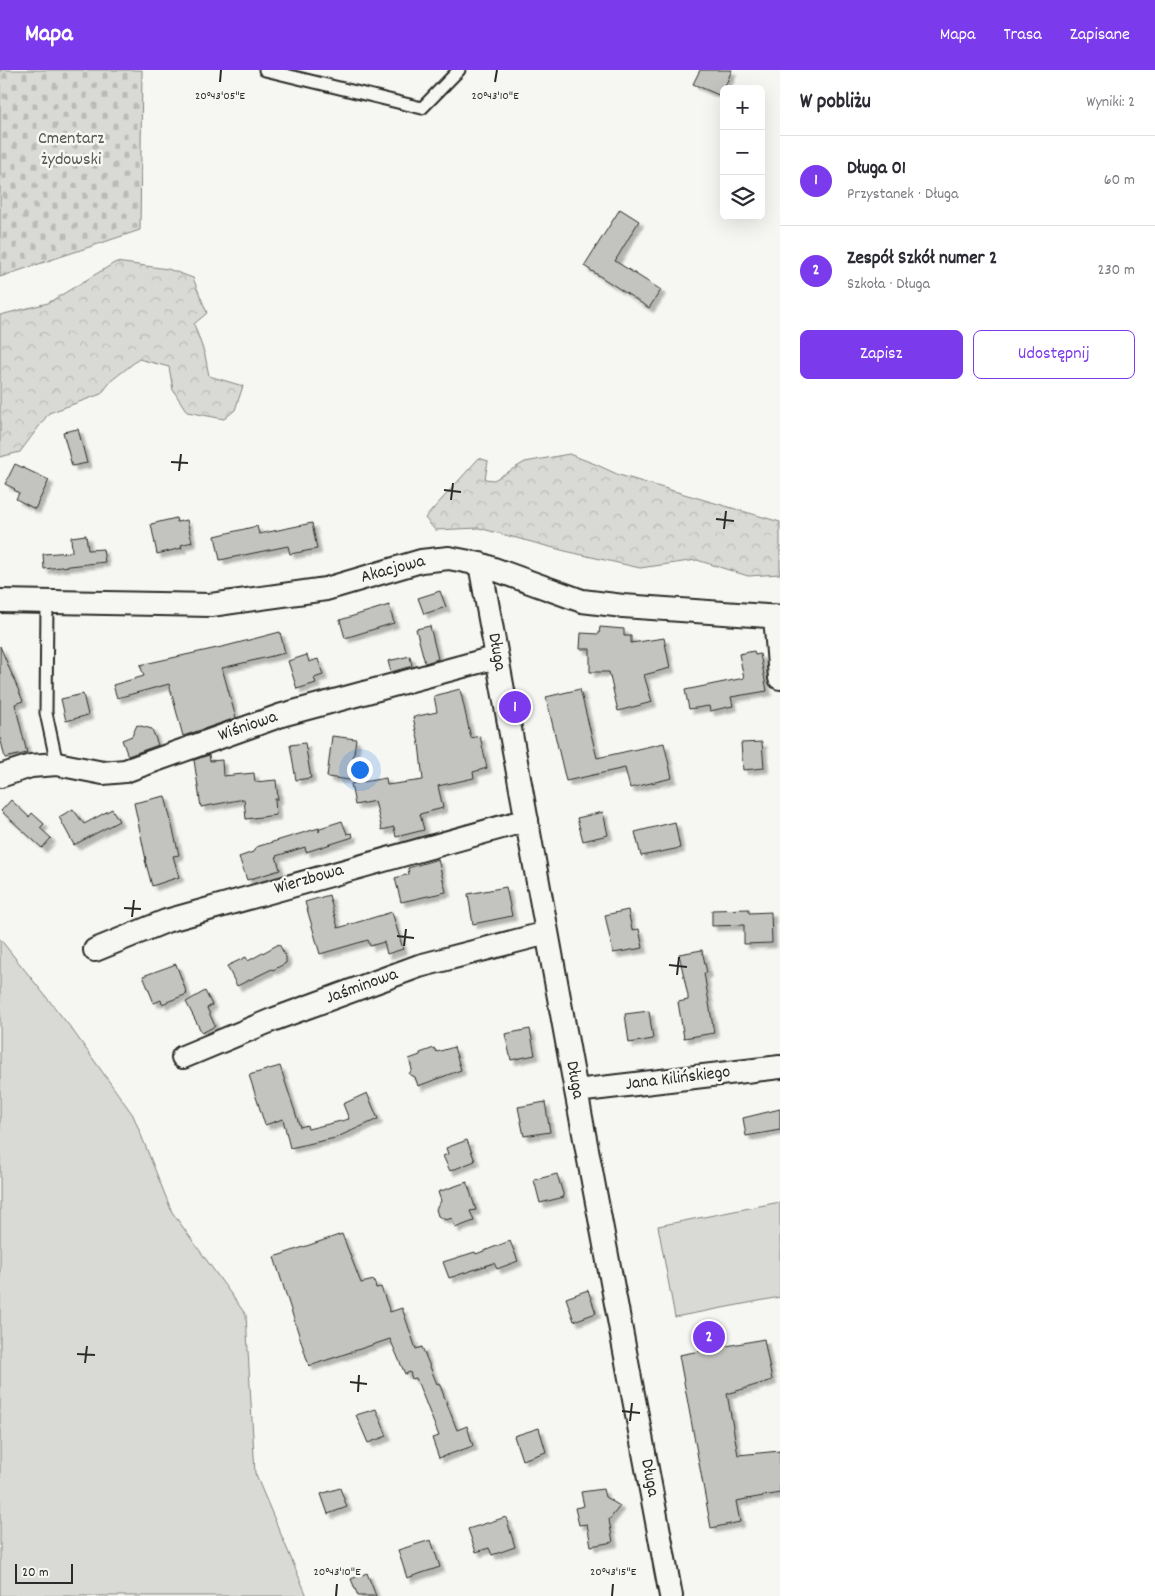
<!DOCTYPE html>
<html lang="pl">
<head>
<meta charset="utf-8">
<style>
  :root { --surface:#fff; --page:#f7f7f7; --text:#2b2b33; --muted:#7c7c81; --line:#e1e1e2; --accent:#7c3aed }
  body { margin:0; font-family:Dekko,sans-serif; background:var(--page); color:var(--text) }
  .controls { position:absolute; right:15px; top:15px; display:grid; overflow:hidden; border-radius:8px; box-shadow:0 5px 20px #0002 }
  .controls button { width:45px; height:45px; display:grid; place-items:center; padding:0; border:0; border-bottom:1px solid var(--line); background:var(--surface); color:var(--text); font:25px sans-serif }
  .scale { position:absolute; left:15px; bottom:12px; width:58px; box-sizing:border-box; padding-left:5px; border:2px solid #2b2b2b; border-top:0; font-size:14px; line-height:18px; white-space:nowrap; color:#2b2b2b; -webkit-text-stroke:4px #f6f6f2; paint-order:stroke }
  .you { position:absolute; left:359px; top:699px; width:18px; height:18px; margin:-12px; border:4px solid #fff; border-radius:50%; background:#1a73e8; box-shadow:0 0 0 8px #1a73e833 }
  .badge { display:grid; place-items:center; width:32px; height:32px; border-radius:50%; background:var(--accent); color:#fff; font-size:16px; font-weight:700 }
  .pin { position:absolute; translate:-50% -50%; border:2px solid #fff; box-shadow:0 1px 5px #0006 }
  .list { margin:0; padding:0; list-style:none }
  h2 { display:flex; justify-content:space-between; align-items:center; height:65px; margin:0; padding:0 20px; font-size:21px }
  h2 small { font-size:16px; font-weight:400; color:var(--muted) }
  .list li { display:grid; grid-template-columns:32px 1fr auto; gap:15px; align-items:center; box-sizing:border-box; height:90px; padding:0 20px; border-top:1px solid var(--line) }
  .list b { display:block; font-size:19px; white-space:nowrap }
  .list p { margin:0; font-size:16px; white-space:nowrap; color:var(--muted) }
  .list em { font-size:16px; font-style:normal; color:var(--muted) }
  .actions { display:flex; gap:10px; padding:15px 20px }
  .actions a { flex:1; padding:11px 0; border:1px solid var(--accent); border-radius:8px; text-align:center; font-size:18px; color:var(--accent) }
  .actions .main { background:var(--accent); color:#fff }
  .icon { flex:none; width:28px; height:28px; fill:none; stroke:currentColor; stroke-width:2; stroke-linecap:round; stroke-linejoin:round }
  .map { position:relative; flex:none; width:780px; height:1526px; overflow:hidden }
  header { display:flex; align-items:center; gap:30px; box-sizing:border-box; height:70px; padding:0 25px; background:var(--accent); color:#fff }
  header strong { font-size:24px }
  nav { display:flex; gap:28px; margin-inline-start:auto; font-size:18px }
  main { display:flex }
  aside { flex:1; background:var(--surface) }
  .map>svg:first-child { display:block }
</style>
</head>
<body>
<header>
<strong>Mapa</strong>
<nav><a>Mapa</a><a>Trasa</a><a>Zapisane</a></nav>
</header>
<main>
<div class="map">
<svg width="780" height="1526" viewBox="0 0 780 1526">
  <defs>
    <pattern id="forest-crowns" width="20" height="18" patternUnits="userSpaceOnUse" patternTransform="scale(1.25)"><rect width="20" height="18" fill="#d9d9d5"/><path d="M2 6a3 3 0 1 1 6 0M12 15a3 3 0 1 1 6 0" fill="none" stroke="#babab7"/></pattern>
    <pattern id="cemetery-stones" width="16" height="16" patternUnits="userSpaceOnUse" patternTransform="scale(1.25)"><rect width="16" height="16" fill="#d9d9d5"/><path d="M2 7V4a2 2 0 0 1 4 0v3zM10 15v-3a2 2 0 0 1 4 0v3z" fill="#babab7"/></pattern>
    <filter id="shadow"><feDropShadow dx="4.5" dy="4.5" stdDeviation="1" flood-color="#0004"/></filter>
  </defs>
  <rect width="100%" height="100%" fill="#f6f6f2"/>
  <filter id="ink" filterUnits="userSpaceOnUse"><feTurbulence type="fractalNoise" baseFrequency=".02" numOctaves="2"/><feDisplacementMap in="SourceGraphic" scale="10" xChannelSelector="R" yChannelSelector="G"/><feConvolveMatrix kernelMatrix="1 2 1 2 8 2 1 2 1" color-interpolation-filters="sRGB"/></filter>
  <g filter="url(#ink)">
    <!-- grass -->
    <path fill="#d9d9d5" stroke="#828280" d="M0 869 71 958 133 1045 172 1142 246 1245 255 1403 307 1526H0Z
      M780 1132V1227L675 1247 658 1156Z"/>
    <!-- forest -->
    <path fill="url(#forest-crowns)" stroke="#828280" d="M116 192 168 199 193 208 207 243 194 254 205 285 209 306 243 316 235 340 224 349 187 342 173 320 169 297 139 289 112 310 101 324 49 343 20 382 0 387V245L48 233Z
      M569 384 595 394 619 405 780 452V504L748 506 697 490 640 498 565 481 479 458 435 460 425 448 479 388 488 391 485 409 494 410 525 392Z"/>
    <!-- cemetery -->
    <path fill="url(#cemetery-stones)" stroke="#828280" d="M0 0H142L140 160 0 207Z"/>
    <!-- building -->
    <path fill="#c3c3c0" stroke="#2b2b2b" filter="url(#shadow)" d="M700 0H732L721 26 693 14Z
      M620 139 639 151 615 191 661 220 649 238 584 196Z
      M78 359 87 393 72 396 63 362Z
      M15 394 49 410 35 439 16 429 19 423 14 420 15 419 5 414Z
      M176 448 177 452 187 450 192 472 181 475 182 478 157 484 151 454Z
      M312 453 317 479 290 484 288 476 220 490 215 466 257 456 259 464Z
      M86 465 88 480 103 479 105 492 44 499 43 484 72 482 71 467Z
      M440 521 446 537 424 544 418 528Z
      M389 535 394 553 345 568 340 550Z
      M430 556 438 589 425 593 416 559Z
      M600 557 624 559V566H631V573L664 568 670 598 644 605 652 632 618 641 609 602H590V579H580L581 563 599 564Z
      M280 562 285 583 222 598 236 648 183 666 169 614 117 628 113 615 144 606 140 595 226 576Z
      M0 576 23 631 15 634 27 683 5 688 0 667Z
      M754 581 755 585 760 584 767 621 731 627 733 636 710 641 709 636 689 639 685 620 744 608 739 584Z
      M307 585 309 592 318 589 323 605 314 608 316 613 297 619 288 591Z
      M410 586 412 596 391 602 388 591Z
      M460 619 471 668 480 666 487 698 473 702 474 708 438 716 443 738 420 744 424 760 396 767 394 757 382 760 375 731 355 735 351 714 386 708 387 715 423 710 419 674 413 647 437 642 434 626Z
      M580 619 597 688 664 673 672 708 630 718 625 698 566 711 546 627Z
      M83 624 88 645 66 651 61 629Z
      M137 655 152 659 158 675 128 686 122 670 132 666Z
      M332 666 356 669 350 710 327 707Z
      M762 672 764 698 743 700 741 673Z
      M305 673 311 708 296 710 290 675Z
      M209 685 210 691 222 690 223 706 254 703 255 712 276 710 278 729H275L276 745 246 749 244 729 201 737 194 690Z
      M165 726 179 785 173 786 179 807 152 816 145 790H146L134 733Z
      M11 730 29 747 32 743 44 754 40 758 51 768 42 778 1 741Z
      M73 739 84 754 112 739 119 751 74 775 59 747Z
      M603 742 608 765 583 771 577 748Z
      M342 751 347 764 352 763 353 767 306 782 305 777 276 786 280 800 247 810 239 787 253 782 256 777 319 758V762L320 758Z
      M675 752 680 778 641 786 635 762Z
      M438 789 446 822 401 832 395 808 409 804 408 798Z
      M506 817 512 846 473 854 468 824Z
      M329 825 338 858 392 842 403 879 387 884 384 872 370 876 368 870 320 884 305 832Z
      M749 839V843L771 842 772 873 744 874V855L712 856V840Z
      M628 840 632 860 639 859 643 878 613 883 605 845Z
      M279 874 286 887V893L273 900 272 899 237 916 227 896 246 887 248 891Z
      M702 880 707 903H704L714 963 684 968 678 932 688 930V926L679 884Z
      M176 894 187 924 162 934 161 930 154 933 143 906Z
      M205 921 212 935 207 938 215 956 202 963 186 932Z
      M649 941 653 969 629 973 625 944Z
      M530 959 535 985 511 990 505 964Z
      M454 977 461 1000 418 1016 415 1007 409 1004 412 999 409 989 420 985V983L434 978 437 982Z
      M280 996 300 1057 307 1055 308 1059 349 1049 343 1034 367 1023 378 1049 335 1068 290 1078 283 1049 265 1055 249 1005Z
      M545 1032 550 1062 524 1066 518 1037Z
      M780 1039V1060L746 1066 743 1048Z
      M467 1070 475 1091 450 1101 443 1086 448 1084 446 1078Z
      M557 1104 564 1127 540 1133 534 1110Z
      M467 1112 476 1140 470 1141 474 1151 455 1158 452 1148 446 1150 438 1146 436 1139 441 1131 438 1122Z
      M342 1164 361 1213 374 1210 376 1218 381 1217 390 1242 402 1238 416 1279 422 1277 437 1314 439 1313 457 1360 467 1356 473 1376 439 1388 432 1368 439 1366 416 1308 412 1309 410 1302 405 1304 390 1269 309 1296 274 1187Z
      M510 1171 518 1191 497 1199 494 1193 449 1208 443 1192 475 1182 476 1184Z
      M588 1220 596 1243 574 1251 566 1228Z
      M764 1269 772 1310 727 1324 738 1385 780 1381V1423L736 1431 740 1452 711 1458 679 1285Z
      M376 1339 387 1366 368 1373 356 1345Z
      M539 1358 546 1382 522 1390 514 1366Z
      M340 1418 347 1437 328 1444 321 1424Z
      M603 1419 605 1427 620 1436 609 1450 613 1472 591 1476 587 1454 579 1455 575 1438 584 1436 581 1422Z
      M506 1447 515 1477 492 1485 489 1478 476 1482 468 1459Z
      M431 1470 440 1497 407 1508 398 1480Z
      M367 1503 376 1526H358L351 1509Z"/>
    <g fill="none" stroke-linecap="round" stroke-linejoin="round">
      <defs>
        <path id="lane" d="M265 0 422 38 459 0
          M47 532 46 643 57 694"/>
        <path id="street" d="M480 494 576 1021 671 1526
          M0 531 211 535 326 519 421 491 449 488 480 494 582 531 623 536 780 547
          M775 546 780 608
          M0 706 31 696 57 694 103 703 125 701 282 645 497 587
          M95 880 166 851 527 750
          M183 987 272 950 419 896 547 863
          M576 1021 780 997"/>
      </defs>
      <!-- lane casing -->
      <use href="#lane" stroke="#2b2b2b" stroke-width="15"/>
      <!-- street casing -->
      <use href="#street" stroke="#2b2b2b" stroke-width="26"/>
      <!-- lane -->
      <use href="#lane" stroke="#f6f6f2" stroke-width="11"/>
      <!-- street -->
      <use href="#street" stroke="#f6f6f2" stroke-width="22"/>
    </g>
  </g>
  <!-- ticks -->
  <path fill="none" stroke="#2b2b2b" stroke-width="2" d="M220 12 221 0M495 12 497 0M171 392 188 393M179 401 181 384M444 420 461 422M451 430 453 413M716 449 734 451M724 459 726 441M124 838 141 839M132 847 134 830M397 866 414 868M404 876 406 859M669 895 687 897M677 905 679 887M77 1284 95 1285M85 1293 87 1276M350 1312 367 1314M358 1322 359 1305M622 1341 640 1343M630 1351 632 1333M336 1526 337 1514M612 1526 613 1514"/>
  <g text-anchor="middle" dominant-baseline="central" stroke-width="5" stroke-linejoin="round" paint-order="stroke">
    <!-- park labels -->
    <g font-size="18" fill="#565656" stroke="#f6f6f2">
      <text x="71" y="69">Cmentarz<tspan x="71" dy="21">żydowski</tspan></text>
    </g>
    <!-- street labels -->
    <g font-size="18" fill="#2b2b2b" stroke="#f6f6f2">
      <text transform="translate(393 500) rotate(-15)">Akacjowa</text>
      <text transform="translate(496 582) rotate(80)">Długa</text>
      <text transform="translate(248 657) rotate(-19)">Wiśniowa</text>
      <text transform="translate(309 810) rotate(-16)">Wierzbowa</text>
      <text transform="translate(362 917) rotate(-20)">Jaśminowa</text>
      <text transform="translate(678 1009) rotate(-7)">Jana Kilińskiego</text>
      <text transform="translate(574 1010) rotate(80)">Długa</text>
      <text transform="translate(649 1408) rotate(79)">Długa</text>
    </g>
  </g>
  <g font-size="12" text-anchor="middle" fill="#2b2b2b" stroke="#f6f6f2" stroke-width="5" stroke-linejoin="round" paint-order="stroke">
    <text x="220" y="29">20°43'05"E</text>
    <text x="495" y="29">20°43'10"E</text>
    <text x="337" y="1505">20°43'10"E</text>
    <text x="613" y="1505">20°43'15"E</text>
  </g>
</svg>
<div class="controls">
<button>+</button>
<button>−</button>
<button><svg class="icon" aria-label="layers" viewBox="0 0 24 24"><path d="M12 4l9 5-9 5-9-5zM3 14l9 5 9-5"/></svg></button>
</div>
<div class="scale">20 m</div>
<div class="you"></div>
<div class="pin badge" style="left:515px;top:637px">1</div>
<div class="pin badge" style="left:709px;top:1267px">2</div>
</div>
<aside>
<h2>W pobliżu<small>Wyniki: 2</small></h2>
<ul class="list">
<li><span class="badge">1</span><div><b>Długa 01</b><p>Przystanek · Długa</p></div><em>60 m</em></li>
<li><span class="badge">2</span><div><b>Zespół Szkół numer 2</b><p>Szkoła · Długa</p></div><em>230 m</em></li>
</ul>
<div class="actions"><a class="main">Zapisz</a><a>Udostępnij</a></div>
</aside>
</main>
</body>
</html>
